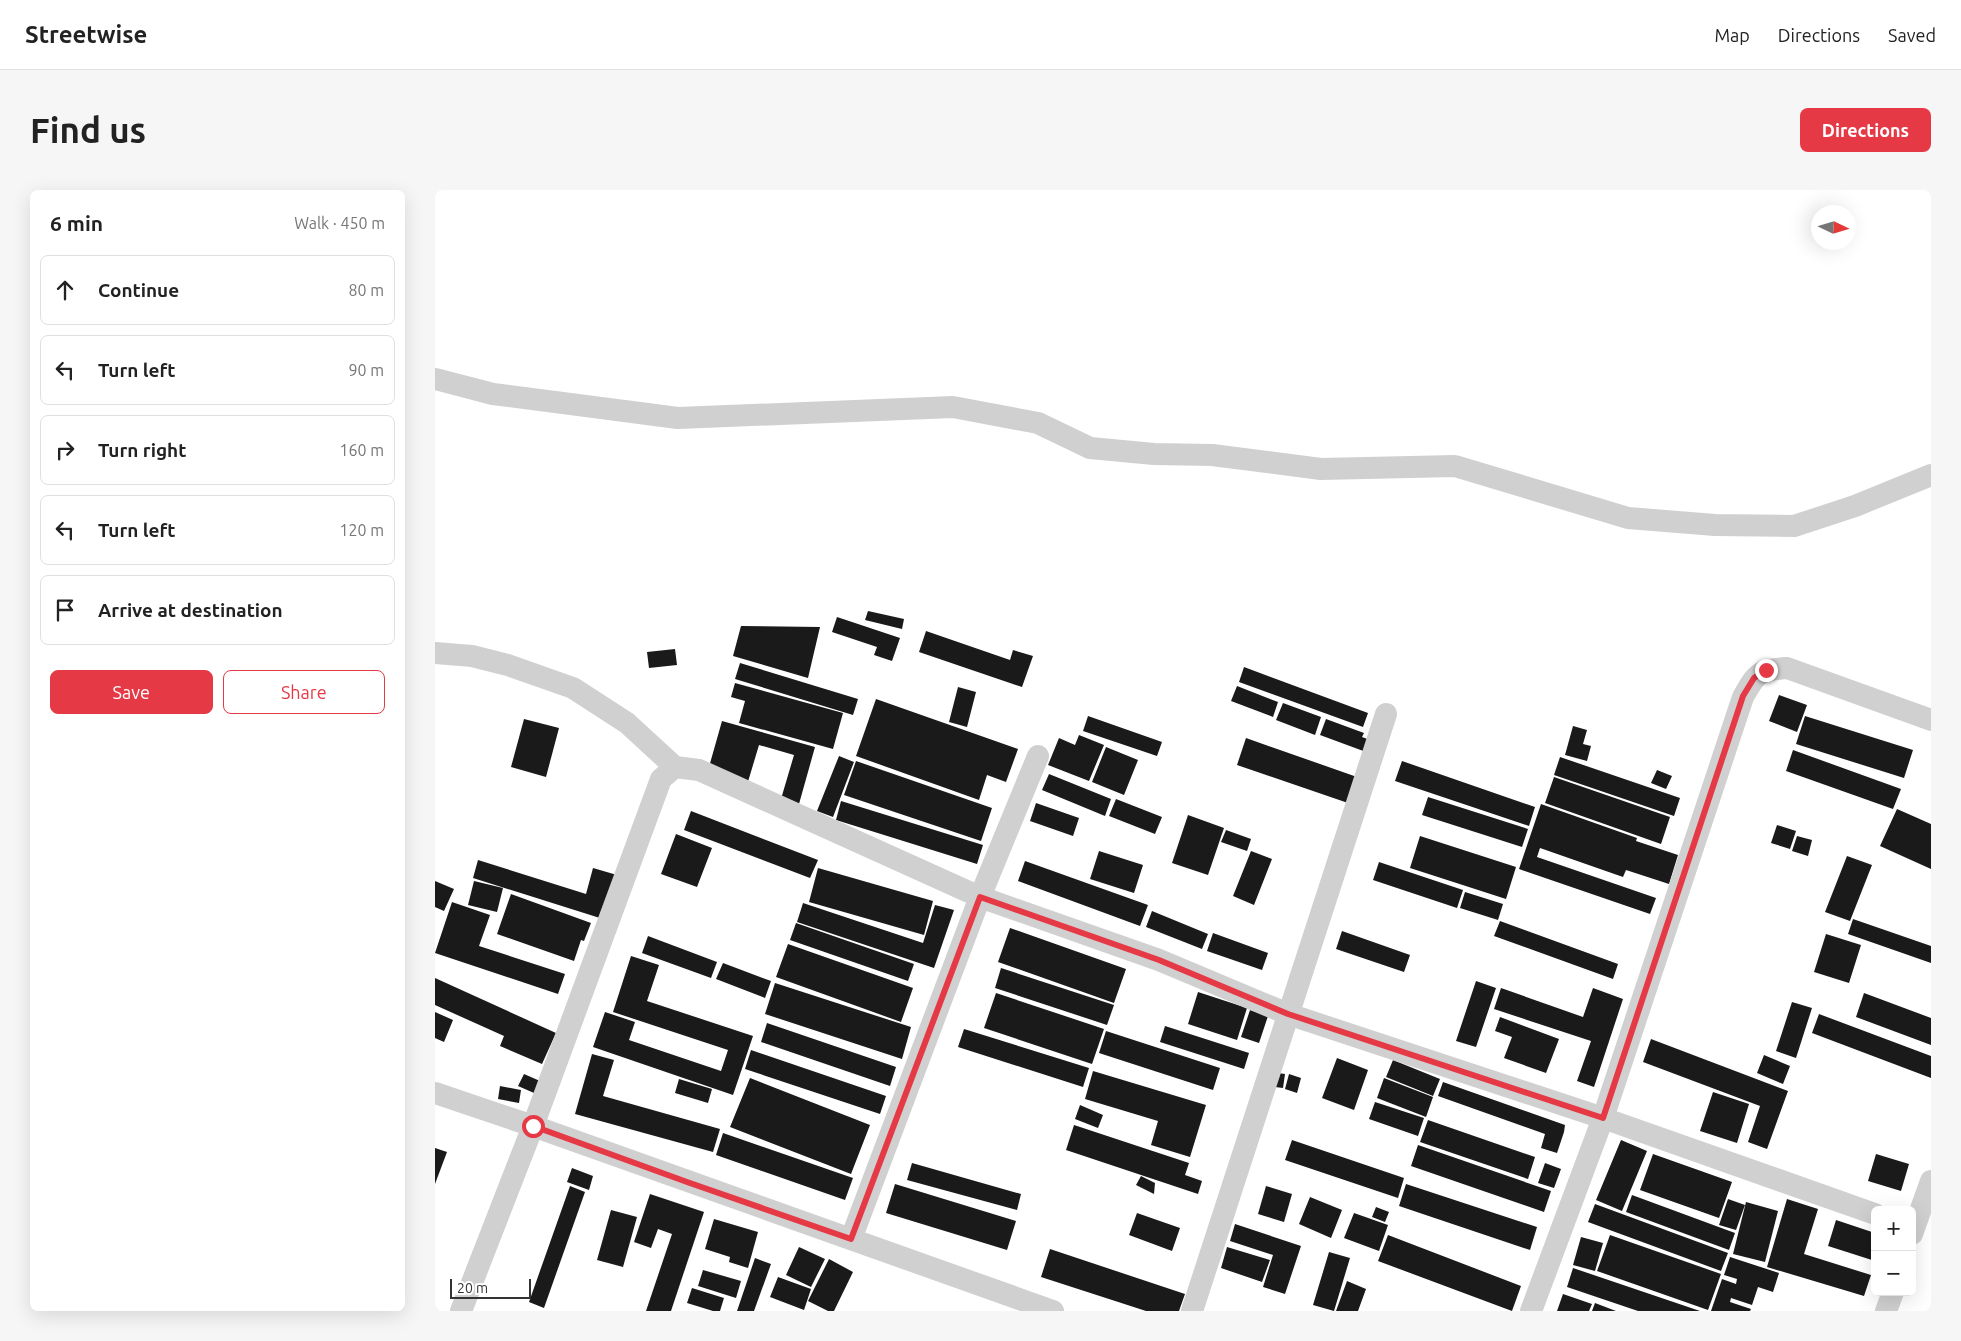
<!DOCTYPE html>
<html lang="en">
<head>
<meta charset="utf-8">
<style>
  :root { --surface:#fff; --page:#f6f6f6; --text:#222; --muted:#767676; --line:#e0e0e0; --accent:#e63946 }
  body { margin:0; font-family:Ubuntu,sans-serif; background:var(--page); color:var(--text) }
  .controls { position:absolute; right:15px; bottom:15px; display:grid; overflow:hidden; border-radius:8px; box-shadow:0 5px 20px #0002 }
  .controls button { width:45px; height:45px; display:grid; place-items:center; padding:0; border:0; border-bottom:1px solid var(--line); background:var(--surface); color:var(--text); font:25px sans-serif }
  .compass { position:absolute; left:1376px; top:15px; width:45px; height:45px; border-radius:50%; background:var(--surface); box-shadow:0 5px 20px #0002; rotate:94deg }
  .scale { position:absolute; left:15px; bottom:12px; width:81px; box-sizing:border-box; padding-left:5px; border:2px solid #333; border-top:0; font-size:14px; line-height:18px; white-space:nowrap; color:#333; -webkit-text-stroke:4px #fff; paint-order:stroke }
  .stop { position:absolute; width:15px; height:15px; margin:-11px; border:4px solid #e63946; border-radius:50%; background:#fff }
  .stop.end { background:#e63946; border-color:#fff; box-shadow:0 1px 5px #0008 }
  .list { margin:0; padding:0; list-style:none }
  h2 { display:flex; justify-content:space-between; align-items:center; height:65px; margin:0; padding:0 20px; font-size:21px }
  h2 small { font-size:16px; font-weight:400; color:var(--muted) }
  .list li { display:grid; grid-template-columns:32px 1fr auto; gap:15px; align-items:center; box-sizing:border-box; height:70px; margin:0 10px 10px; padding:0 10px; border:1px solid var(--line); border-radius:8px }
  .list b { display:block; font-size:19px; white-space:nowrap }
  .list em { font-size:16px; font-style:normal; color:var(--muted) }
  .actions { display:flex; gap:10px; padding:15px 20px }
  .actions a { flex:1; padding:11px 0; border:1px solid var(--accent); border-radius:8px; text-align:center; font-size:18px; color:var(--accent) }
  .actions .main { background:var(--accent); color:#fff }
  .icon { flex:none; width:28px; height:28px; fill:none; stroke:currentColor; stroke-width:2; stroke-linecap:round; stroke-linejoin:round }
  .map { position:relative; flex:none; width:1496px; height:1121px; overflow:hidden; border-radius:8px }
  header { display:flex; align-items:center; gap:30px; box-sizing:border-box; height:70px; padding:0 25px; background:var(--surface); border-bottom:1px solid var(--line) }
  header strong { font-size:24px }
  nav { display:flex; gap:28px; margin-inline-start:auto; font-size:18px }
  .intro { display:flex; align-items:center; justify-content:space-between; box-sizing:border-box; height:120px; padding:0 30px }
  h1 { margin:0; font-size:35px }
  .button { padding:12px 22px; border-radius:8px; background:var(--accent); color:#fff; font-size:18px; font-weight:700 }
  main { display:flex; gap:30px; padding:0 30px }
  aside { flex:1; background:var(--surface); border-radius:8px; box-shadow:0 5px 20px #0002 }
  .map>svg:first-child { display:block }
</style>
</head>
<body>
<header>
<strong>Streetwise</strong>
<nav><a>Map</a><a>Directions</a><a>Saved</a></nav>
</header>
<div class="intro"><h1>Find us</h1><a class="button">Directions</a></div>
<main>
<aside>
<h2>6 min<small>Walk · 450 m</small></h2>
<ul class="list">
<li><svg class="icon" aria-label="ahead" viewBox="0 0 24 24"><path d="M12 20V5M6 11l6-6 6 6"/></svg><div><b>Continue</b></div><em>80 m</em></li>
<li><svg class="icon" aria-label="left" viewBox="0 0 24 24"><path d="M17 20v-9H6M10 6l-5 5 5 5"/></svg><div><b>Turn left</b></div><em>90 m</em></li>
<li><svg class="icon" aria-label="right" viewBox="0 0 24 24"><path d="M7 20v-9h11M14 6l5 5-5 5"/></svg><div><b>Turn right</b></div><em>160 m</em></li>
<li><svg class="icon" aria-label="left" viewBox="0 0 24 24"><path d="M17 20v-9H6M10 6l-5 5 5 5"/></svg><div><b>Turn left</b></div><em>120 m</em></li>
<li><svg class="icon" aria-label="arrive" viewBox="0 0 24 24"><path d="M6 21V4h12l-3 4 3 4H6"/></svg><div><b>Arrive at destination</b></div></li>
</ul>
<div class="actions"><a class="main">Save</a><a>Share</a></div>
</aside>
<div class="map">
<svg width="1496" height="1121" viewBox="0 0 1496 1121">
  <rect width="100%" height="100%" fill="#fff"/>
  <!-- building -->
  <path fill="#1a1a1a" d="M433 421 469 429 467 439 430 430Z
    M402 427 465 448 457 471 439 465 442 457 397 442Z
    M306 436 385 437 373 488 298 466Z
    M491 441 575 470 578 460 598 466 587 497 484 462Z
    M240 459 242 475 214 478 212 462Z
    M305 473 423 509 418 525 300 489Z
    M809 477 933 523 928 537 804 492Z
    M300 493 408 523 398 559 304 533 310 511 296 507Z
    M802 496 843 512 838 527 796 511Z
    M523 497 541 502 532 537 514 532Z
    M1344 505 1372 515 1362 542 1334 531Z
    M441 509 583 559 571 592 552 585 544 610 421 566Z
    M848 513 886 527 880 545 841 530Z
    M653 526 727 552 722 566 648 541Z
    M1370 526 1478 560 1469 588 1361 554Z
    M89 529 124 538 111 587 76 577Z
    M891 529 929 543 927 547 935 550 931 562 885 545Z
    M287 531 380 557 364 614 346 609 359 565 324 555 312 595 272 584Z
    M1138 536 1152 540 1148 554 1156 556 1152 571 1130 565Z
    M644 545 669 555 654 591 613 575 624 548 640 555Z
    M811 548 922 587 913 613 802 575Z
    M671 557 703 570 689 605 657 592Z
    M1358 560 1466 599 1458 619 1351 581Z
    M404 566 419 572 398 627 382 621Z
    M1125 567 1245 608 1239 626 1119 585Z
    M421 571 557 618 546 651 409 605Z
    M967 571 1100 617 1094 636 960 591Z
    M1222 580 1237 586 1231 599 1216 593Z
    M614 584 676 609 670 626 607 600Z
    M1119 587 1235 627 1226 654 1110 613Z
    M993 607 1093 639 1087 657 987 625Z
    M681 609 727 627 720 644 674 626Z
    M406 611 548 655 542 674 401 630Z
    M601 613 644 628 638 646 595 631Z
    M1106 614 1202 648 1201 651 1243 665 1234 694 1191 680 1188 687 1105 658 1102 667 1221 708 1215 724 1084 679Z
    M1462 619 1496 634V679L1445 656Z
    M256 621 383 670 375 688 249 640Z
    M753 625 789 638 773 685 737 673Z
    M1342 635 1361 641 1355 659 1336 653Z
    M791 640 816 649 812 661 786 652Z
    M241 644 277 658 262 697 226 684Z
    M985 646 1081 677 1071 709 975 678Z
    M1362 646 1377 650 1373 666 1357 661Z
    M664 661 708 675 699 703 655 689Z
    M816 661 837 669 819 715 798 706Z
    M1412 666 1437 675 1415 731 1390 722Z
    M43 670 151 704 158 678 182 685 168 729 38 688Z
    M590 671 713 715 705 736 583 691Z
    M944 672 1028 700 1022 718 938 690Z
    M383 678 498 711 489 745 374 712Z
    M0 691 19 699 9 721 0 717Z
    M39 691 68 698 62 722 33 715Z
    M1030 702 1068 714 1063 730 1025 718Z
    M76 704 156 733 149 751 146 750 139 771 62 744Z
    M17 712 55 725 44 756 130 784 123 804 0 763Z
    M368 713 488 753 500 715 519 720 499 778 362 732Z
    M717 721 773 744 767 759 711 737Z
    M1418 729 1496 756V773L1413 744Z
    M1065 731 1183 774 1178 789 1059 746Z
    M361 733 479 774 473 791 355 750Z
    M575 738 691 779 679 813 563 772Z
    M907 741 975 765 969 782 901 759Z
    M778 743 833 763 827 780 772 761Z
    M1391 744 1426 755 1414 793 1379 782Z
    M213 746 282 772 276 788 207 763Z
    M353 754 478 798 466 832 341 787Z
    M196 766 224 775 212 811 318 846 298 905 158 857 170 822 200 832 194 850 286 881 293 860 178 822Z
    M288 773 336 791 330 808 281 789Z
    M566 778 679 815 672 835 560 798Z
    M0 788 121 843 107 874 65 856 69 846 0 815Z
    M1041 791 1061 798 1041 857 1021 851Z
    M340 793 476 837 467 869 330 824Z
    M1066 798 1148 827 1158 798 1188 809 1159 897 1142 891 1156 851 1059 819Z
    M763 802 812 818 802 850 753 834Z
    M561 803 669 839 657 874 549 838Z
    M1429 803 1496 828V855L1421 827Z
    M1357 812 1377 818 1361 868 1341 861Z
    M815 820 833 826 824 853 806 847Z
    M0 822 18 830 9 852 0 848Z
    M1384 824 1496 866V888L1377 843Z
    M1065 827 1124 849 1111 883 1069 868 1077 847 1060 841Z
    M332 833 461 877 455 896 326 852Z
    M730 836 814 863 809 879 725 852Z
    M529 839 654 878 648 897 523 857Z
    M671 841 785 878 778 900 664 863Z
    M1216 849 1353 901 1332 959 1313 952 1325 916 1208 872Z
    M316 860 451 906 445 924 310 879Z
    M157 864 179 870 168 906 285 939 278 962 140 924Z
    M1329 865 1355 876 1348 894 1322 883Z
    M902 868 933 880 919 920 887 908Z
    M958 870 1005 889 998 906 951 887Z
    M658 881 771 915 755 967 716 955 723 931 650 909Z
    M843 883 850 884 848 898 840 897Z
    M89 884 105 891 99 903 83 896Z
    M854 884 866 888 862 903 850 899Z
    M315 888 435 935 416 984 295 937Z
    M949 888 998 907 991 927 942 908Z
    M244 889 277 899 273 913 240 903Z
    M1008 892 1130 935 1129 942 1122 963 1106 958 1110 944 1003 906Z
    M65 896 86 900 84 913 63 909Z
    M1278 902 1314 914 1302 953 1265 941Z
    M940 912 989 928 983 946 934 929Z
    M645 915 668 925 663 938 640 929Z
    M993 930 1100 967 1093 989 985 952Z
    M639 935 754 973 750 985 767 991 763 1004 631 960Z
    M288 943 418 988 410 1010 281 965Z
    M857 950 969 988 963 1008 850 970Z
    M1186 950 1212 961 1187 1021 1161 1010Z
    M983 955 1116 1001 1109 1022 976 976Z
    M0 958 12 962 0 994Z
    M1218 964 1297 992 1284 1028 1205 1000Z
    M1441 964 1474 974 1466 1001 1433 991Z
    M477 973 586 1004 582 1020 472 990Z
    M1110 973 1126 979 1119 998 1103 993Z
    M137 978 158 986 154 1000 132 992Z
    M706 986 720 993 719 1004 701 995Z
    M460 994 581 1031 572 1060 451 1023Z
    M971 994 1102 1037 1095 1060 964 1016Z
    M135 996 150 1002 109 1118 94 1112Z
    M831 996 857 1004 849 1032 823 1024Z
    M215 1004 269 1022 236 1121H211L237 1044 223 1039 216 1058 199 1052Z
    M1197 1005 1300 1043 1294 1060 1191 1022Z
    M875 1007 907 1020 896 1048 864 1034Z
    M1293 1009 1310 1015 1301 1040 1284 1035Z
    M1352 1009 1383 1019 1369 1064 1436 1085 1429 1106 1332 1077Z
    M1311 1012 1343 1021 1330 1072 1298 1064Z
    M1160 1014 1293 1063 1286 1081 1153 1032Z
    M941 1017 954 1022 950 1032 937 1027Z
    M176 1020 202 1027 188 1077 162 1070Z
    M702 1023 745 1038 737 1061 694 1045Z
    M919 1023 953 1035 944 1061 909 1048Z
    M279 1029 323 1042 313 1078 294 1072 295 1067 270 1059Z
    M1401 1030 1440 1043V1071L1393 1056Z
    M800 1034 866 1056 850 1104 828 1097 838 1065 795 1051Z
    M953 1045 1086 1096 1077 1121 943 1071Z
    M1175 1045 1286 1084 1273 1120 1162 1081Z
    M1146 1047 1168 1053 1160 1081 1138 1075Z
    M364 1057 390 1069 376 1097 351 1085Z
    M792 1057 835 1070 827 1092 786 1078Z
    M615 1059 750 1104 744 1121H711L606 1087Z
    M894 1062 915 1068 899 1121 878 1115Z
    M1295 1067 1344 1083 1338 1102 1323 1097 1317 1115 1296 1108 1295 1112 1316 1119 1315 1121H1276L1287 1089 1301 1094 1302 1089 1289 1085Z
    M320 1068 336 1074 319 1121H302Z
    M394 1069 418 1082 399 1121H393L373 1111Z
    M1138 1078 1265 1121H1203L1132 1097Z
    M268 1080 306 1091 301 1108 263 1096Z
    M343 1087 376 1099 369 1120 335 1107Z
    M912 1091 931 1099 923 1121H901Z
    M257 1098 289 1108 285 1121H278L252 1113Z
    M1128 1104 1157 1114 1154 1121H1122Z
    M1160 1113 1181 1121H1157Z"/>
  <g fill="none" stroke-linecap="round" stroke-linejoin="round">
    <!-- minor -->
    <path stroke="#d0d0d0" stroke-width="22" d="M0 189 58 204 243 228 518 217 603 233 655 258 719 264 777 265 886 279 1020 276 1193 328 1280 335 1359 336 1420 316 1496 285
      M0 463 37 466 73 475 138 498 192 533 240 577
      M0 903 98 936 618 1121
      M1440 1024 1168 928 1308 507C1322 482 1324 480 1352 478L1496 530
      M1477 1044 1496 991
      M416 1049 545 707 603 566
      M26 1121 98 936 226 589 240 577 264 580 545 707 724 770 853 824 1168 928 1096 1121
      M757 1121 951 524
      M1451 1121 1458 1102"/>
  </g>
  <g fill="none" stroke-linecap="round" stroke-linejoin="round">
    <!-- route -->
    <path stroke="#e63946" stroke-width="6" d="M98 936 252 992 416 1049 545 707 724 770 853 824 1168 928 1308 506 1319 488 1331 480"/>
  </g>
</svg>
<div class="controls">
<button>+</button>
<button>−</button>
</div>
<svg class="compass" viewBox="-18 -18 36 36"><path d="M0-13l5 13h-10z" fill="#e53935"/><path d="M0 13l5-13h-10z" fill="#767676"/></svg>
<div class="scale">20 m</div>
<div class="stop" style="left:98px;top:936px"></div>
<div class="stop end" style="left:1331px;top:480px"></div>
</div>
</main>
</body>
</html>
